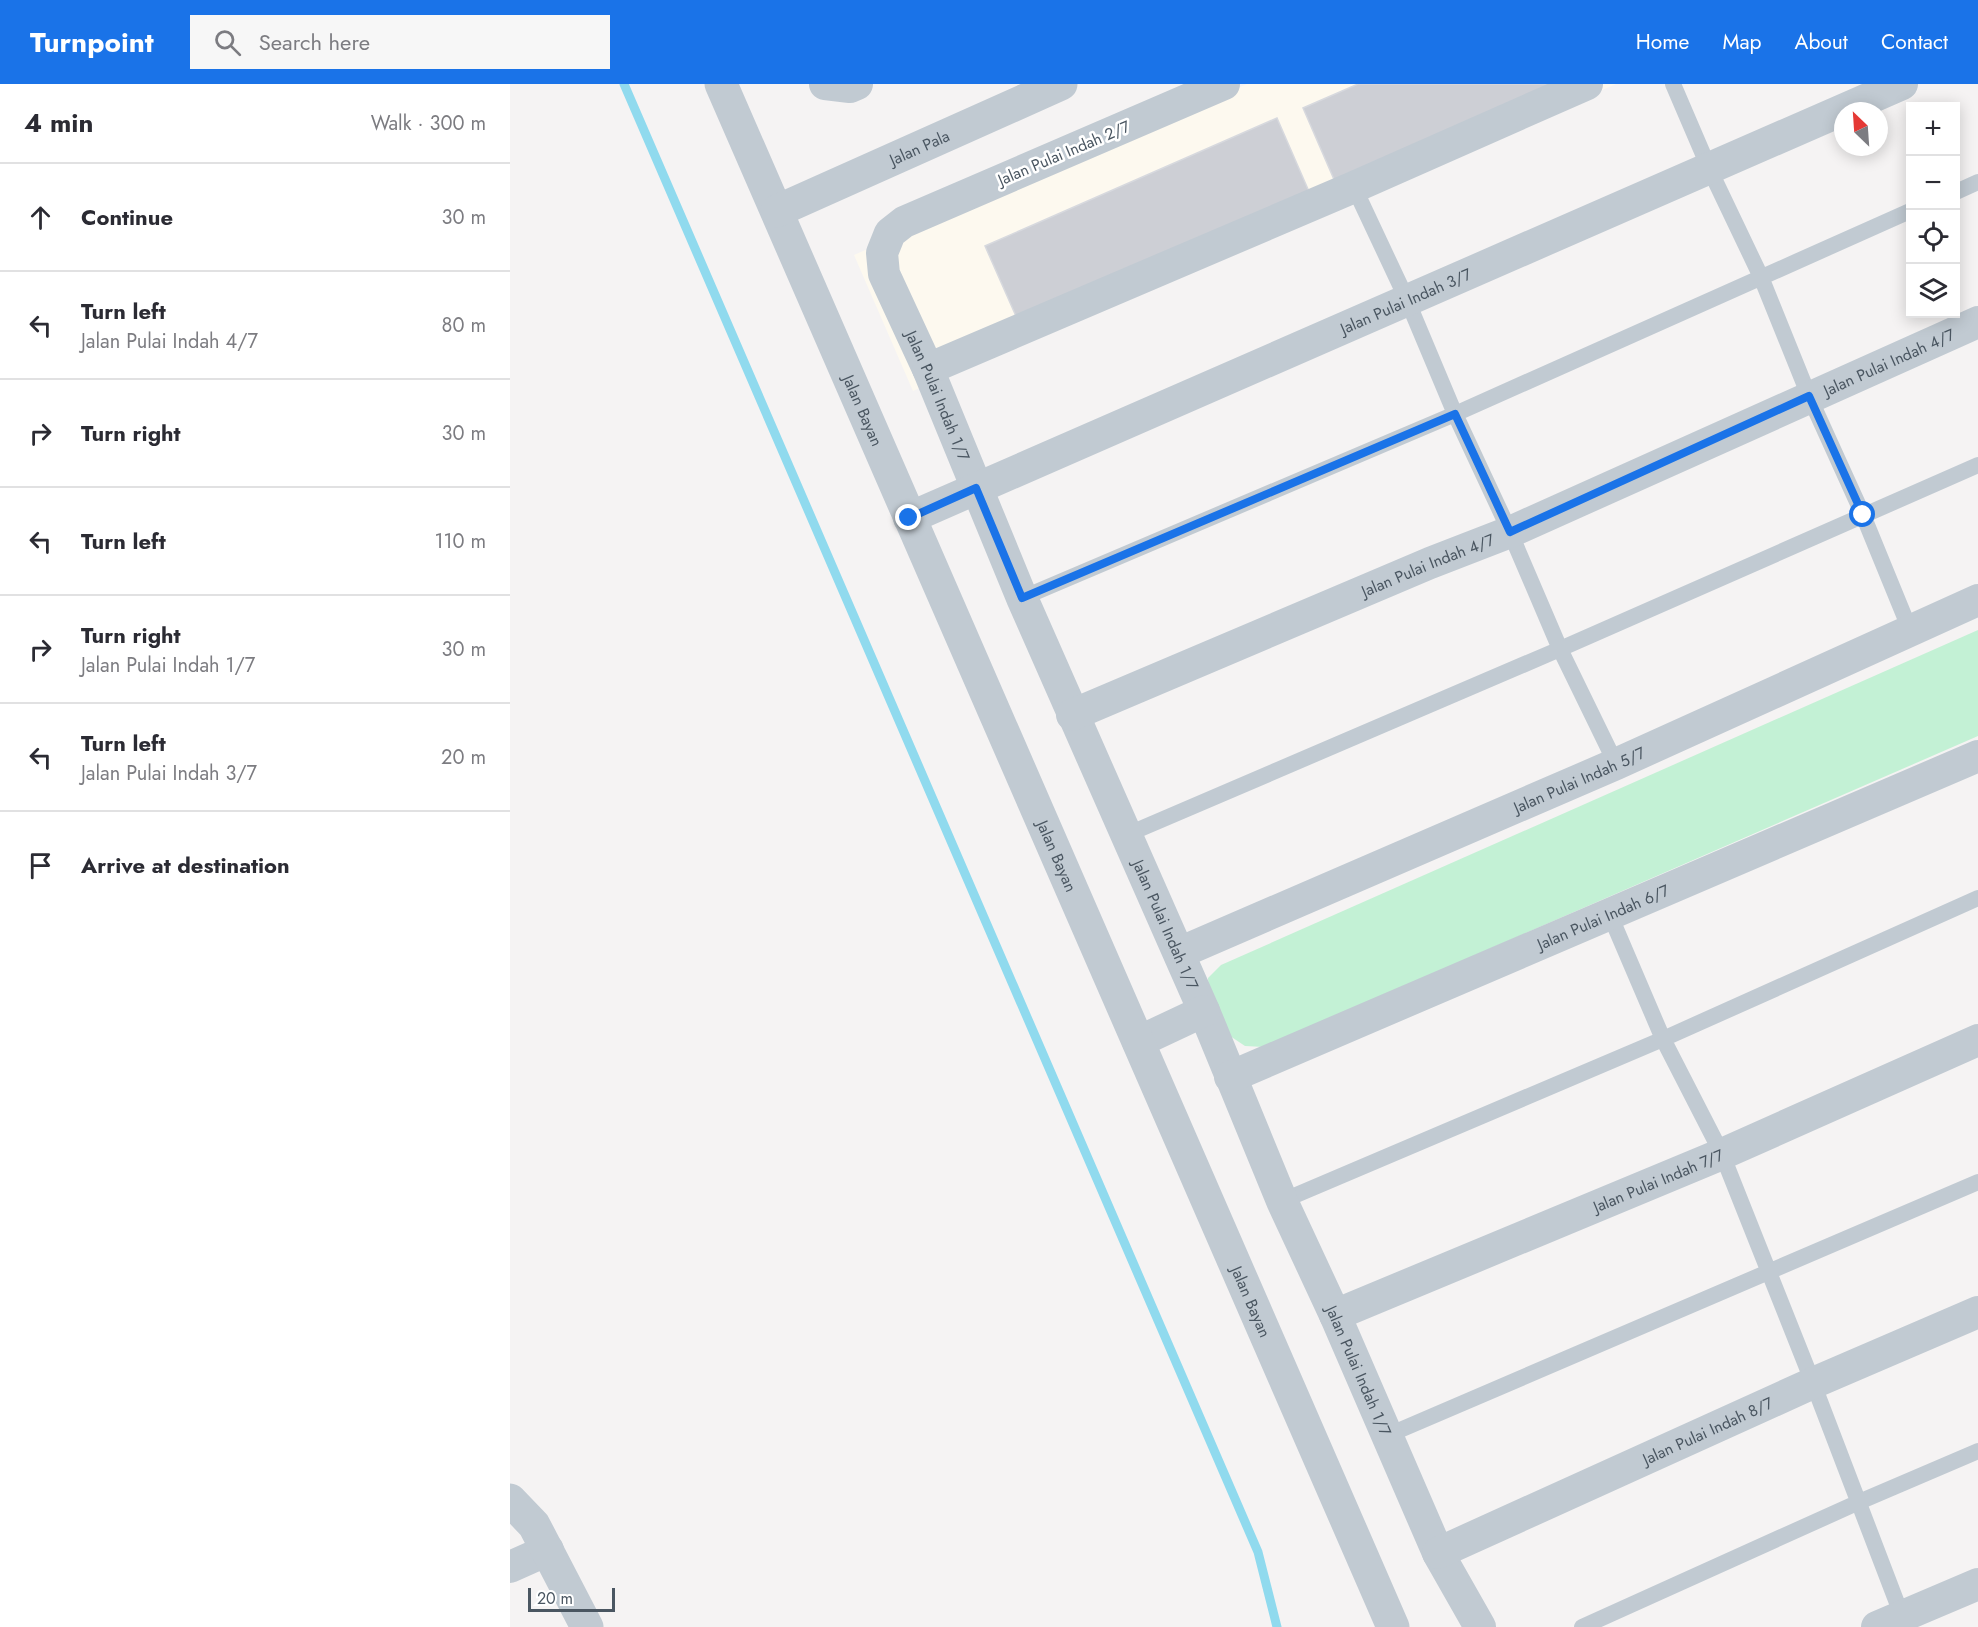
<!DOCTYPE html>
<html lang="en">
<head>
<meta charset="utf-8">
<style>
  :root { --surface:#fff; --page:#f7f7f7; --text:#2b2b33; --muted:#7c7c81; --line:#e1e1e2; --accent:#1a73e8 }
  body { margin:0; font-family:Jost,sans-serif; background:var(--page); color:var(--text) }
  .controls { position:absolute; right:18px; top:18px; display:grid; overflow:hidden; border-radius:0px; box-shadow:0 3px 15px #0003 }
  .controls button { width:54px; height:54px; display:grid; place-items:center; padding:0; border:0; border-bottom:2px solid var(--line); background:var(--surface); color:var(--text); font:30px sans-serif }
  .compass { position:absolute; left:1324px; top:18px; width:54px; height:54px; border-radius:50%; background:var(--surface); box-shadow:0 3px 15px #0003; rotate:335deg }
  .scale { position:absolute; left:18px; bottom:15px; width:87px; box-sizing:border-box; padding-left:6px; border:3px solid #4a5661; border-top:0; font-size:16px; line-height:21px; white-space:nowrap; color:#4a5661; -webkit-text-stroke:4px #fff; paint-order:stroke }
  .stop { position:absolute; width:18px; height:18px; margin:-14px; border:4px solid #1a73e8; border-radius:50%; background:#fff }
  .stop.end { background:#1a73e8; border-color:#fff; box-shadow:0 2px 6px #0008 }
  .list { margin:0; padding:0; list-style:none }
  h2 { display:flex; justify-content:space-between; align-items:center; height:78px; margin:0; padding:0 24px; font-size:26px }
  h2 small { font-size:20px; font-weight:400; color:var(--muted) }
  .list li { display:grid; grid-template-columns:39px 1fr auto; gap:18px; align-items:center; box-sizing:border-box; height:108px; padding:0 24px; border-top:2px solid var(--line) }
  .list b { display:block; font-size:22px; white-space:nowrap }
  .list p { margin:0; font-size:20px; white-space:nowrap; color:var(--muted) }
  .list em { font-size:20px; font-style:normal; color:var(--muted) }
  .icon { flex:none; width:33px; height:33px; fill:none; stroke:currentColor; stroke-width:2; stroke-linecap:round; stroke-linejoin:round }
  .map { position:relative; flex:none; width:1468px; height:1543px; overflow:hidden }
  header { display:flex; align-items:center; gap:36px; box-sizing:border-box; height:84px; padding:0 30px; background:var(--accent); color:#fff }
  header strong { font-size:28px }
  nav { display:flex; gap:33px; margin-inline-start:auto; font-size:21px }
  .search { width:420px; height:54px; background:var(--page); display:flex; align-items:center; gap:15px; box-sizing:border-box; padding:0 21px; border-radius:0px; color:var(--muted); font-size:22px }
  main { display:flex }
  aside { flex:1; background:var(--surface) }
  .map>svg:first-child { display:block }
</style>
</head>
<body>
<header>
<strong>Turnpoint</strong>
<div class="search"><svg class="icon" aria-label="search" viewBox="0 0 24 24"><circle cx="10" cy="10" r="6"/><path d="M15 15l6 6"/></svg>Search here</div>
<nav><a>Home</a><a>Map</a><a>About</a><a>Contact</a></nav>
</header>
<main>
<aside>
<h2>4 min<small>Walk · 300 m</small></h2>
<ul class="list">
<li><svg class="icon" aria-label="ahead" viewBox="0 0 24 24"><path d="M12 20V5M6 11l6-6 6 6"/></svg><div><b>Continue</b></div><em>30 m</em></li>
<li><svg class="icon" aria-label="left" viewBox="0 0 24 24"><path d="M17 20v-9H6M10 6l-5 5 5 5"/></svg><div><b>Turn left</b><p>Jalan Pulai Indah 4/7</p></div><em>80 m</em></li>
<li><svg class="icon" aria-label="right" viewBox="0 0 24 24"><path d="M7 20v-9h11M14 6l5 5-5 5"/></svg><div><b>Turn right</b></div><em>30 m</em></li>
<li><svg class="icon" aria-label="left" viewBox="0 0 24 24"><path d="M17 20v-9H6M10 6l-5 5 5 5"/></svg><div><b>Turn left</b></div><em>110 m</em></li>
<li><svg class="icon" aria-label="right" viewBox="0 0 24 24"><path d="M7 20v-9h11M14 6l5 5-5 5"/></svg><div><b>Turn right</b><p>Jalan Pulai Indah 1/7</p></div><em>30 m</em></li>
<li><svg class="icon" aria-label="left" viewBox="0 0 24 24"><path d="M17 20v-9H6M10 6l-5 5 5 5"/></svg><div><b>Turn left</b><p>Jalan Pulai Indah 3/7</p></div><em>20 m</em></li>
<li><svg class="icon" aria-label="arrive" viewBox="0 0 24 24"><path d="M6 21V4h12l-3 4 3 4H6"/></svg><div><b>Arrive at destination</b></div></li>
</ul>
</aside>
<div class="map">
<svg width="1468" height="1543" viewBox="0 0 1468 1543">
  <rect width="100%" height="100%" fill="#f5f3f3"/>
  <!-- commercial -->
  <path fill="#fdf9ef" d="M737 0H1106L403 307 344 171Z"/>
  <!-- green -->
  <path fill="#c3f1d5" d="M1468 546V652L754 963 735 962 720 952 699 910 698 894 711 881Z"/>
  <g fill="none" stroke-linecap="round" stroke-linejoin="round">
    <!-- stream -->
    <path stroke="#90daee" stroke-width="9" d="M114 0 748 1468 767 1543"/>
  </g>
  <!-- building -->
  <path fill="#cdcfd5" stroke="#d7d9de" stroke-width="1.5" d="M848 0H1055L826 100 793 24Z
    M767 34 801 112 509 239 475 162Z"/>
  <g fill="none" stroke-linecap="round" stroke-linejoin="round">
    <!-- service -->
    <path stroke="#c1cad2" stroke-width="16" d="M1163 0 1199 84 1251 193 1299 312 1353 431 1400 546
      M844 103 898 218 945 330 1000 448 1050 565 1106 680
      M1446 108 1468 98
      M512 514 945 330 1400 127
      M616 751 1050 565 1468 381
      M1100 831 1153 955 1212 1070 1303 1299 1392 1532
      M772 1117 1153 955 1468 814
      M876 1352 1468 1098
      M1072 1543 1349 1418 1468 1367"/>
    <!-- minor -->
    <g stroke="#c1cad2" stroke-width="32">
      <path d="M315 0 340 3 347 0"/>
      <path id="s1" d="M714 0 394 138 380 149 372 169 374 190 418 285 512 514 694 927 772 1117 825 1231 928 1469 970 1543"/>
      <path d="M418 285 844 103 1077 0"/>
      <path id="s2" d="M399 434 1392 0"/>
      <path id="s3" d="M562 631 920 479 1000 448 1468 238"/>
      <path id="s4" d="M669 869 1106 680 1468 516"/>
      <path d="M628 958 694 927"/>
      <path id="s5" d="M720 993 1468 672"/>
      <path id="s6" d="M825 1231 1212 1070 1468 956"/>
      <path id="s7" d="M928 1469 1303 1299 1468 1228"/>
      <path d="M0 1483 38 1466"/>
      <path d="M1367 1543 1468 1500"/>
    </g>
    <!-- tertiary -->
    <g stroke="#c1cad2" stroke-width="33">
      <path id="s8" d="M211 0 883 1543"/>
      <path id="s9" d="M267 127 551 0"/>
      <path d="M0 1416 24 1441 77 1543"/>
    </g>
  </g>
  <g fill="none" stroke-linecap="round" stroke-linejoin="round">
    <!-- route -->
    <path stroke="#1a73e8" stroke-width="8" d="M399 434 466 404 512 514 945 330 1000 448 1299 312 1353 431"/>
  </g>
  <g text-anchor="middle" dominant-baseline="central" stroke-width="5" stroke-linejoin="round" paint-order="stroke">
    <!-- street labels -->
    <g font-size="16" fill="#4a5661" stroke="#fff">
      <text stroke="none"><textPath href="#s9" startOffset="156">Jalan Pala</textPath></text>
      <text transform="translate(554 69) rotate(-23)">Jalan Pulai Indah 2/7</text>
      <text stroke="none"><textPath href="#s2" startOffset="542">Jalan Pulai Indah 3/7</textPath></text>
      <text stroke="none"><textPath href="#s3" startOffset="890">Jalan Pulai Indah 4/7</textPath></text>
      <text stroke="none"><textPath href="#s1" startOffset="542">Jalan Pulai Indah 1/7</textPath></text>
      <text stroke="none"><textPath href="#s8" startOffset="356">Jalan Bayan</textPath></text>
      <text stroke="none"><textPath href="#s3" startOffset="386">Jalan Pulai Indah 4/7</textPath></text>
      <text stroke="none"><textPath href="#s4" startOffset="436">Jalan Pulai Indah 5/7</textPath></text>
      <text stroke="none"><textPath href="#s8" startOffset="842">Jalan Bayan</textPath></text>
      <text stroke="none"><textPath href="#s5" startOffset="406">Jalan Pulai Indah 6/7</textPath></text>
      <text stroke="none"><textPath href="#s1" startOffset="1118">Jalan Pulai Indah 1/7</textPath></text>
      <text stroke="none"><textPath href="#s6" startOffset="350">Jalan Pulai Indah 7/7</textPath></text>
      <text stroke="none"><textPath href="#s8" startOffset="1328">Jalan Bayan</textPath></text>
      <text stroke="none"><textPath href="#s1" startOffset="1604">Jalan Pulai Indah 1/7</textPath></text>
      <text stroke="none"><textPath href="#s7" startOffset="296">Jalan Pulai Indah 8/7</textPath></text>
    </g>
  </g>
</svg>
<div class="controls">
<button>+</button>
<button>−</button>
<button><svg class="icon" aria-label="locate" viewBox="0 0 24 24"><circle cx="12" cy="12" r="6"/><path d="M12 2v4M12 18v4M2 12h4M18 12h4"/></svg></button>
<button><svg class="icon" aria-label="layers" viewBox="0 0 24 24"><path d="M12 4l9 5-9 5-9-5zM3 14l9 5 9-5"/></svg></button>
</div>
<svg class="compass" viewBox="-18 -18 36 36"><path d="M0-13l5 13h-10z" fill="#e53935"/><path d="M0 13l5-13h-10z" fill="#7c7c81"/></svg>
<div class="scale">20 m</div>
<div class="stop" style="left:1353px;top:431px"></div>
<div class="stop end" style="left:399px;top:434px"></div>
</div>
</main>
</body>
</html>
